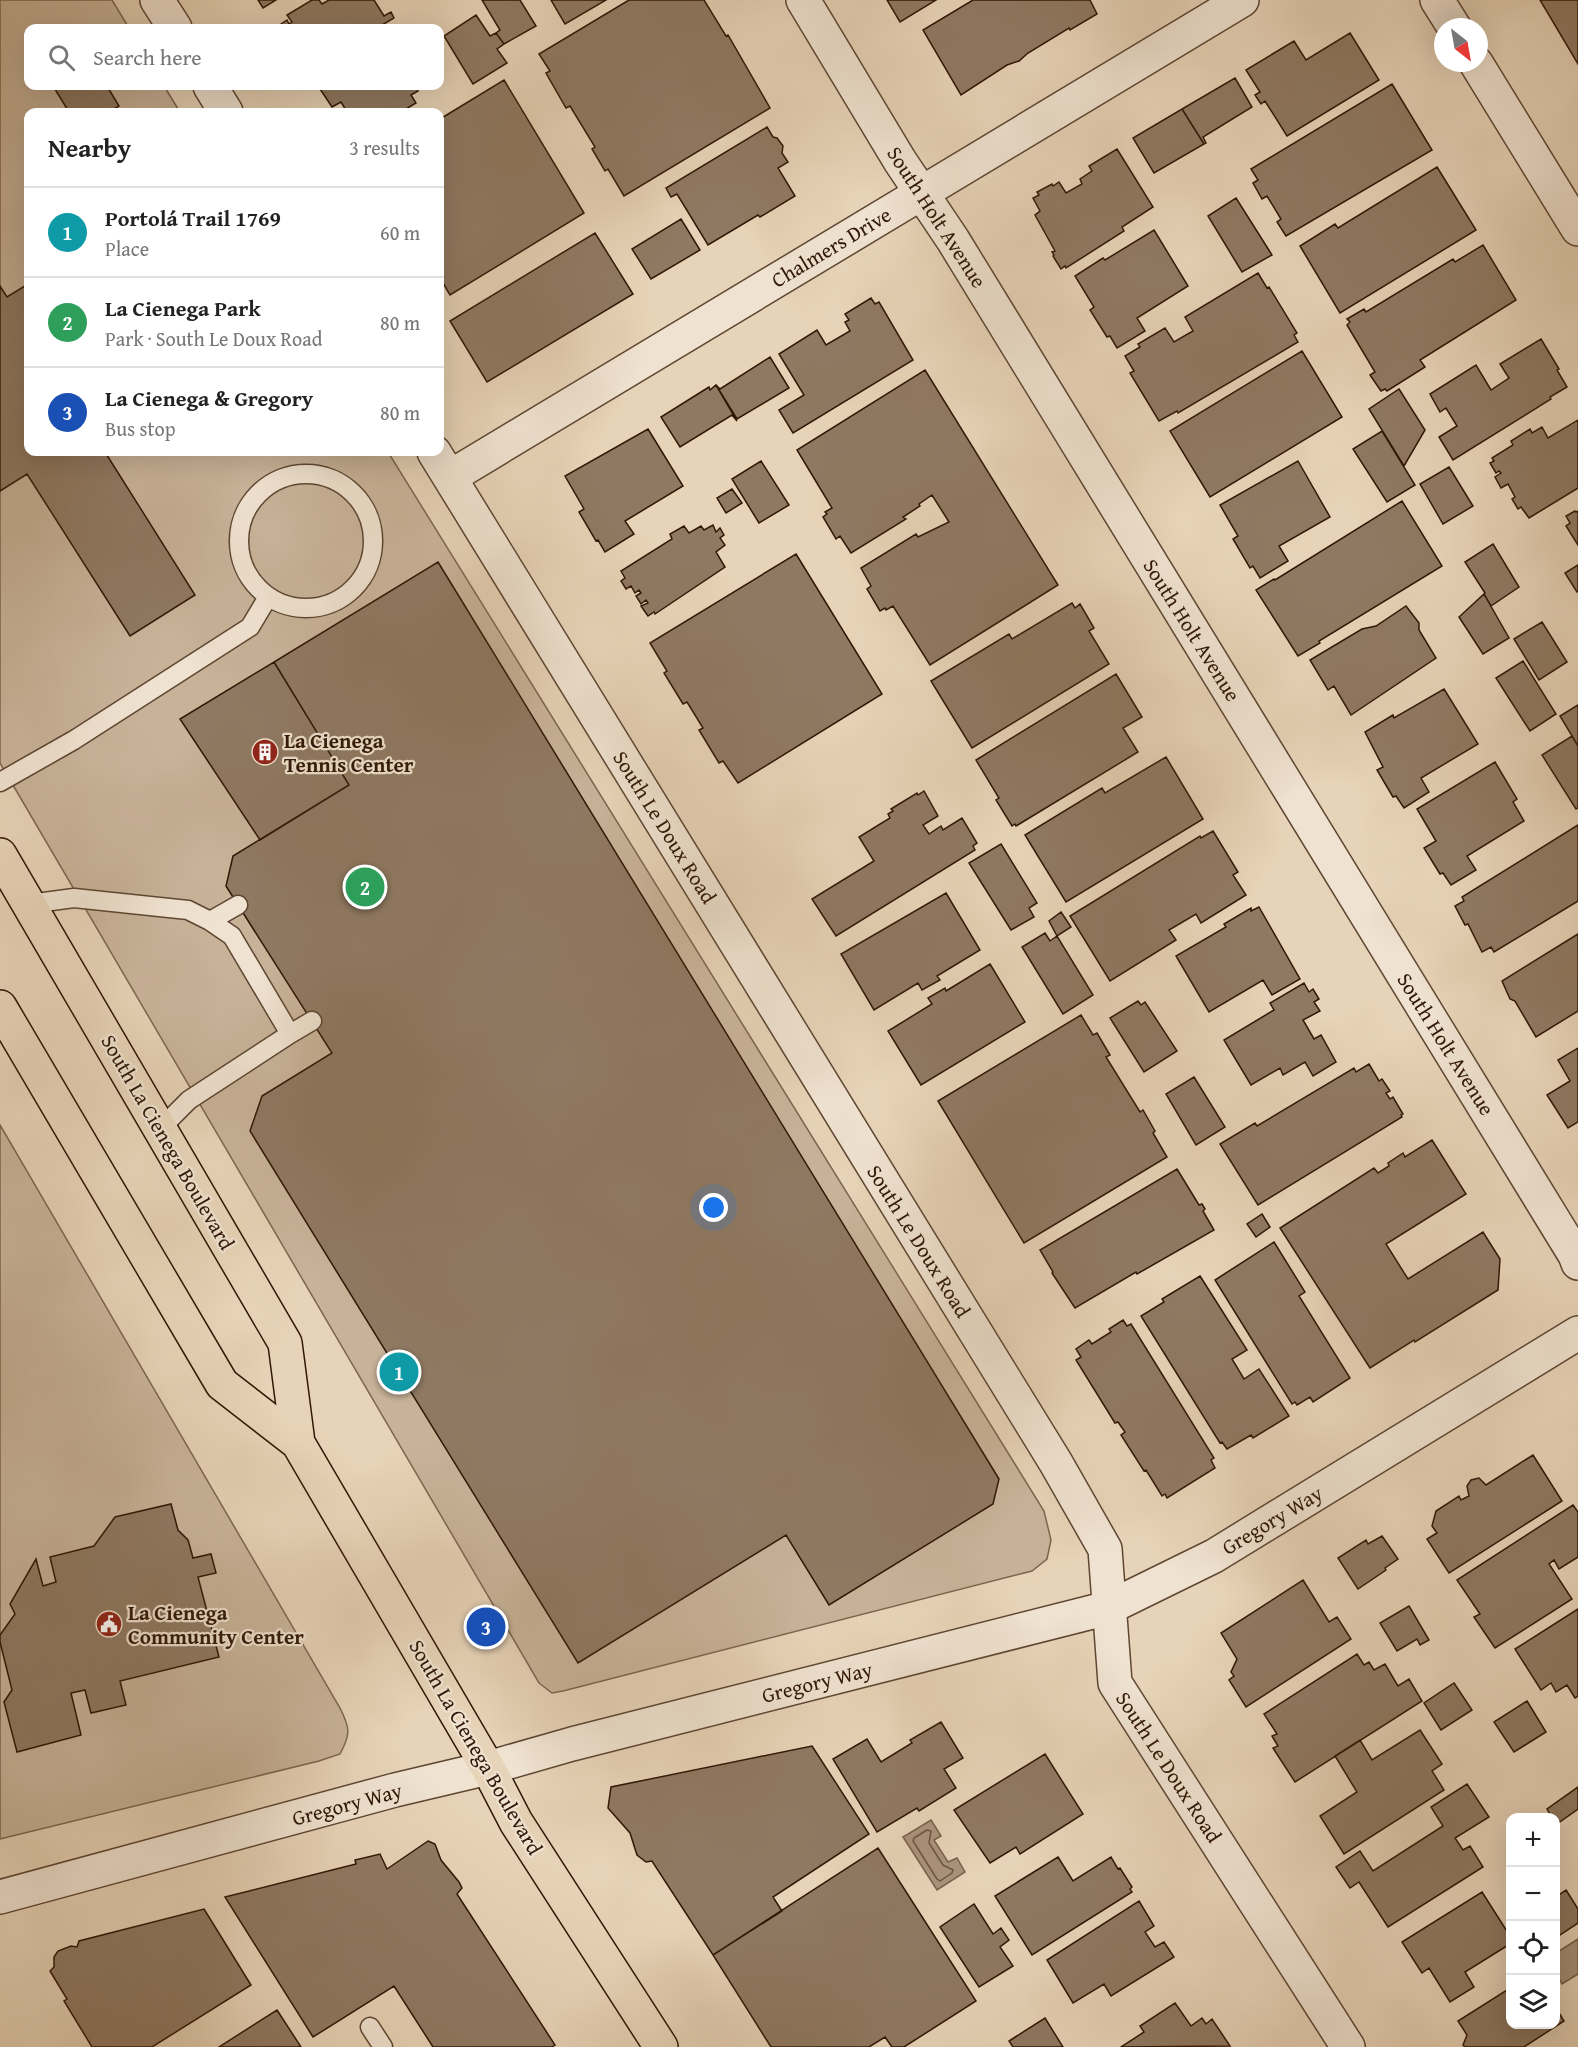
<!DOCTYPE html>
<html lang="en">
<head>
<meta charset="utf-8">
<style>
  :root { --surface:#fff; --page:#f2f2f2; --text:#222; --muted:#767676; --line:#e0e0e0; --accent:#db2777 }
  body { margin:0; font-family:"Gentium Book Plus",serif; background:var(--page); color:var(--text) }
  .controls { position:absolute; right:18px; bottom:18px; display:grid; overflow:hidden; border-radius:12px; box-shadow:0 6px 24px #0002 }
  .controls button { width:54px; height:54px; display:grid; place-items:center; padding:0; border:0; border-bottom:2px solid var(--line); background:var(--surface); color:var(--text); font:30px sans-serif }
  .compass { position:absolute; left:1434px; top:18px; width:54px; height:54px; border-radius:50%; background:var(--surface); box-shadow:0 6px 24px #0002; rotate:149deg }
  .you { position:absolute; left:714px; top:1208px; width:21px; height:21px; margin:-15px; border:4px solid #fff; border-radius:50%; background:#1a73e8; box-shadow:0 0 0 9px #1a73e833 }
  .badge { display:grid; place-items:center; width:39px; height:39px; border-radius:50%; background:var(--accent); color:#fff; font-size:20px; font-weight:700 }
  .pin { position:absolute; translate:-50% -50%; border:3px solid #fff; box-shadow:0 2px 6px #0006 }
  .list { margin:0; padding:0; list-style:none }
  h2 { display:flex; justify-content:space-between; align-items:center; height:78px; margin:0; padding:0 24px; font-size:26px }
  h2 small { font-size:20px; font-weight:400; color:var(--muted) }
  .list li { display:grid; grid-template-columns:39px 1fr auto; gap:18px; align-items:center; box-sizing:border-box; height:90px; padding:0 24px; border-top:2px solid var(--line) }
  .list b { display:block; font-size:22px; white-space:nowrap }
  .list p { margin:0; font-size:20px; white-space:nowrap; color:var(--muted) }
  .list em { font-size:20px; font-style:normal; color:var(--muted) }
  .icon { flex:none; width:33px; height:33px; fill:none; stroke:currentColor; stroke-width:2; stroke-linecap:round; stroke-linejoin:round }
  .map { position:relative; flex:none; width:1578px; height:2047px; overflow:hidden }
  .search { position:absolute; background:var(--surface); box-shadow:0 6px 24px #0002; left:24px; top:24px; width:420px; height:66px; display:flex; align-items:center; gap:15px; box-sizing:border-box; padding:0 21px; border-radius:12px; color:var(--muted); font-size:22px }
  .panel { position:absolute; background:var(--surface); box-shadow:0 6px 24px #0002; left:24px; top:108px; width:420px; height:348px; border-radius:12px }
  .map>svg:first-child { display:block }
</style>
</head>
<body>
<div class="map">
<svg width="1578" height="2047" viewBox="0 0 1578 2047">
  <rect width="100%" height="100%" fill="#e7d3b7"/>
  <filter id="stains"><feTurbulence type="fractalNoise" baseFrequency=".00333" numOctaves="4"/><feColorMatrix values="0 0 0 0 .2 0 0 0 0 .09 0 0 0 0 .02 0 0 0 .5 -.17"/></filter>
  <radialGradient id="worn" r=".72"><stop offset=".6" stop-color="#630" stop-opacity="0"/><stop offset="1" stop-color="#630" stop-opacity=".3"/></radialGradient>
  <!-- green -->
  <path fill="#c8b399" stroke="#7c6550" stroke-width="1.5" d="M0 0H112L129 28H28V86H164L180 112H28V452H388L1044 1511 1051 1540 1047 1559 1032 1571 563 1691 552 1693 539 1683 0 763Z
    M0 1125 340 1708C350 1728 351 1734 340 1754L319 1761 0 1839Z"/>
  <!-- water -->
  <path fill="#a9937b" stroke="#79614c" stroke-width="1.5" d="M931 1820 941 1836 934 1840 948 1862 957 1858 965 1872 937 1890 903 1837Z
    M1578 1939V1974L1562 1984 1556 1973V1953Z"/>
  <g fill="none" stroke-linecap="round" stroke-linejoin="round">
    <!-- shore -->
    <path stroke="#6c5540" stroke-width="1.5" d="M927 1830 931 1831 929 1843 943 1865 953 1870 952 1873 940 1881 937 1879 913 1841 914 1838Z"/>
  </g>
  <!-- building -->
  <path fill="#8f7962" stroke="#301706" stroke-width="1.5" d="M258 0H276L263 8Z
    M312 0H319L322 4 329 0H374L384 16 391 12 394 18 377 28H282L281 24 287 20 289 24 292 22 287 15Z
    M482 0H520L536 26 504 44 496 33 500 30Z
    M551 0H606L565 24Z
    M629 0H704L726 36 728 35 770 108 624 196 608 169 605 171 592 149 595 147 570 106 566 108 546 73 550 71 539 54Z
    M887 0H936L900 22Z
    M973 0H1090L1097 14 1070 30 1069 28 1028 53 1019 61 1007 65 961 95 923 30Z
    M1540 0H1578V64Z
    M476 15 490 36 496 33 504 44 497 49 507 63 473 84 444 36Z
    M1350 33 1379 80 1287 136 1265 101 1261 104 1255 95 1260 92 1246 70 1294 41 1306 60Z
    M1235 78 1252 107 1203 137 1206 143 1204 144 1182 109Z
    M504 80 584 213 450 295 440 278V119Z
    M1392 84 1432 150 1286 236 1277 222 1281 219 1267 196 1262 199 1253 183 1258 180 1251 169Z
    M53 86H107L119 106 109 112H69Z
    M318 86H415L418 91 411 95 416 103 401 112H347L341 102 332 107Z
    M1182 109 1204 144 1154 173 1133 138Z
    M767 127 773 137 777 138 783 146 782 153 788 162 778 168 795 196 760 217 758 215 708 245 677 194 671 197 666 188Z
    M1117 149 1153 207 1122 227 1124 231 1066 268 1065 266 1061 269 1053 256 1054 255 1052 252 1055 251 1035 215 1040 211 1033 198 1039 195 1037 192 1052 184 1053 186 1059 182 1066 193 1082 184 1080 179 1092 171 1089 166Z
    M1437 167 1476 230 1340 313 1300 246 1335 224 1338 228Z
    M1236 198 1272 255 1242 272 1208 216Z
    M681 219 700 250 651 279 632 249Z
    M1154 230 1188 286 1137 318 1145 331 1117 348 1110 336 1107 337 1090 310 1094 307 1075 276 1103 258 1105 260Z
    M595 233 633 294 487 382 450 321Z
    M1483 245 1516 300 1420 360 1425 367 1387 391 1385 389 1381 391 1370 375 1375 372 1347 325 1350 322 1347 319 1364 309 1366 312 1453 259 1455 262Z
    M1258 273 1267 288 1269 287 1297 333 1294 335 1298 342 1178 413 1177 411 1159 421 1130 373 1134 371 1125 356 1140 347 1138 344 1165 328 1174 342 1193 331 1185 317Z
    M28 284V452H105L195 595 130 636 27 474 0 491V286L7 297Z
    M871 298 875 304 879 302 913 360 793 433 779 410 804 395 779 354 817 330 826 345 850 331 845 322 849 320 845 314Z
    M1541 339 1559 369 1557 370 1567 387 1550 397 1551 399 1453 460 1439 437 1457 426 1446 408 1440 412 1430 394 1476 365 1491 390 1509 378 1500 364Z
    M1302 351 1342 417 1210 497 1170 431Z
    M770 357 789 388 737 419 716 385 720 389Z
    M925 370 1058 585 930 665 893 606 886 610 885 608 880 611 867 589 871 586 861 568 916 534 918 537 949 522 932 495 919 504 920 506 903 517 906 519 851 553 840 536 836 539 823 517 827 514 825 512 832 508 797 450Z
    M716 385 737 421 732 415 680 447 661 417 709 387 710 390Z
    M1399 389 1425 430 1404 466 1369 409Z
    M1578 420V488L1529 518 1521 507 1518 509 1512 499 1515 497 1508 484 1501 488 1495 477 1501 473 1499 471 1496 473 1490 463 1494 461 1492 458 1513 445 1511 441 1530 429 1532 433 1542 427 1548 438Z
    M648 429 683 486 625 521 634 534 605 552 598 540 596 541 579 512 584 509 565 476Z
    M1382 431 1415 485 1387 502 1353 449Z
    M761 461 789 505 759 523 732 479Z
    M1298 461 1330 517 1279 546 1288 561 1260 578 1253 566 1250 568 1233 539 1238 536 1220 505Z
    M1449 467 1473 506 1443 524 1420 484Z
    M732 489 742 503 726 513 717 498Z
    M1402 501 1442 566 1319 641 1320 643 1298 656 1256 590 1274 579 1275 580Z
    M1575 511 1576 512 1578 511V545L1566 526 1570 523 1566 516Z
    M713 525 716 532 720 528 724 535 720 538 725 545 716 552 725 567 655 614 654 612 648 616 641 606 648 603 646 600 641 604 636 596 641 593 639 590 635 593 631 586 626 589 621 581 625 578 621 571 672 539 670 534 684 526 689 533 701 526 704 530Z
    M1493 544 1519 587 1491 606 1484 594 1485 593 1465 562Z
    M796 554 882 694 738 783 723 761 719 763 699 730 703 728 687 702 683 704 664 673 667 671 650 643Z
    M438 562 999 1479 993 1504 829 1605 786 1535 578 1663 250 1131 262 1096 332 1053 226 886 233 856 349 785 274 662Z
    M1578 565V591L1577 592 1565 573Z
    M1484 594 1509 638 1483 654 1459 617Z
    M1072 603 1075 608 1080 604 1094 628 1089 631 1109 664 972 748 931 681 1009 634 1012 639Z
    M1406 606 1419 623V630L1436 658 1351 715 1334 686 1328 690 1310 660 1362 629 1376 626Z
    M1542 622 1567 662 1539 680 1514 639Z
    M1523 661 1556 714 1530 731 1496 678Z
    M274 662 349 785 260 840 180 719Z
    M1116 674 1142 717 1123 728 1138 752 1016 826 1015 824 1012 826 996 800 999 798 976 760Z
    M1444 689 1478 744 1421 778 1429 792 1404 808 1396 796 1393 797 1377 770 1383 767 1365 732 1393 715 1394 718Z
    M1578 705V746L1560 716Z
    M1572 736 1578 746V808L1576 809 1542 755Z
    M1166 757 1203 819 1066 902 1025 835 1102 788 1105 793Z
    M1495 762 1517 799 1513 802 1524 821 1467 856 1476 870 1451 885 1443 873 1440 874 1424 848 1436 841 1417 809Z
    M924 791 938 816 923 825 929 834 941 826 943 830 962 818 977 843 973 846 975 850 836 936 812 899 874 861 859 837 890 818 888 814 893 811 891 809 917 793 918 795Z
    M1578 825V901L1494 952 1491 947 1482 952 1468 924 1465 925 1455 906 1464 901 1462 897Z
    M1213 831 1238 872 1233 875 1246 895 1201 923 1196 914 1169 930 1176 940 1110 981 1070 916 1200 836 1201 838Z
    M1001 844 1037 903 1029 908 1034 917 1011 930 969 863Z
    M946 893 980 950 937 976 940 980 922 990 918 983 874 1010 841 954Z
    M1259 907 1300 979 1272 995 1263 980 1209 1012 1176 956 1226 927 1224 924 1251 908V911Z
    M1061 912 1071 927 1057 936 1049 921Z
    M1045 933 1050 941 1057 936 1093 995 1063 1014 1022 947Z
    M1578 934V1011L1536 1037 1515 1001 1510 999 1502 981Z
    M990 964 1025 1022 921 1085 888 1031 932 1004 928 998 945 988 946 991Z
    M1304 983 1309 992 1313 989 1319 999 1314 1002 1320 1011 1303 1020 1314 1039 1321 1035 1336 1062 1313 1076 1305 1062 1283 1075 1280 1068 1251 1085 1224 1040 1274 1010 1270 1003Z
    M1138 1001 1141 1005 1145 1002 1177 1051 1144 1072 1110 1018Z
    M1081 1015 1093 1035 1097 1033 1110 1055 1106 1057 1140 1112 1143 1110 1155 1131 1153 1133 1167 1157 1024 1243 938 1101Z
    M1578 1048V1122L1568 1128 1547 1095 1570 1081 1558 1060Z
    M1369 1064 1379 1081 1382 1079 1390 1091 1386 1093 1390 1099 1393 1097 1403 1114 1401 1115 1402 1117 1258 1205 1220 1144 1255 1123 1257 1126 1354 1068 1356 1072Z
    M1194 1077 1225 1127 1196 1145 1166 1094Z
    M1432 1140 1466 1194 1386 1244 1408 1279 1483 1232 1500 1259 1498 1290 1415 1342 1414 1340 1370 1368 1280 1228 1374 1168 1378 1173 1389 1166 1388 1163 1403 1153 1405 1157Z
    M1177 1169 1199 1205 1202 1204 1205 1209 1203 1211 1214 1230 1137 1274 1136 1272 1075 1308 1052 1273 1053 1272 1040 1250Z
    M1262 1214 1270 1227 1256 1237 1247 1224Z
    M1274 1242 1305 1292 1299 1296 1350 1378 1313 1402 1310 1397 1297 1405 1295 1402 1292 1404 1215 1280Z
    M1200 1276 1247 1350 1232 1359 1244 1379 1259 1369 1289 1416 1253 1438 1251 1435 1227 1449 1222 1442 1220 1443 1141 1316 1164 1302 1162 1299Z
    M1123 1320 1127 1326 1131 1324 1214 1458 1211 1460 1215 1468 1167 1498 1165 1494 1162 1496 1146 1470 1144 1471 1121 1435 1125 1432 1118 1422 1115 1423 1076 1360 1081 1357 1076 1349 1089 1340 1092 1344 1111 1332 1109 1329Z
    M1533 1455 1562 1501 1449 1573 1427 1539 1437 1533 1432 1526 1436 1511 1459 1496 1461 1500 1469 1496 1467 1486 1471 1480 1479 1478 1486 1485Z
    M171 1504 178 1530 188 1540 193 1558 211 1554 216 1573 198 1577 219 1657 120 1681 126 1705 91 1713 85 1690 71 1693 81 1735 17 1752 4 1702 12 1690 0 1642V1635L15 1614 10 1604 36 1559 43 1586 56 1582 50 1557 94 1546 115 1517Z
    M1573 1505 1578 1512V1557L1559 1569 1554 1560 1549 1564 1572 1599 1495 1648 1474 1617 1480 1614 1457 1580Z
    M1382 1536 1398 1559 1385 1568 1386 1570 1358 1589 1338 1558 1366 1540 1368 1544Z
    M1303 1580 1329 1622 1337 1617 1351 1639 1246 1707 1229 1680 1234 1676 1231 1672 1237 1659 1221 1633Z
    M1409 1606 1429 1640 1420 1645 1417 1639 1397 1651 1380 1623Z
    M1578 1609V1696L1575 1698 1567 1685 1556 1692 1551 1683 1541 1690 1515 1649Z
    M1357 1654 1364 1665 1369 1662 1374 1670 1385 1664 1398 1686 1409 1679 1422 1701 1295 1782 1273 1748 1278 1746 1272 1736 1277 1734 1264 1714Z
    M1454 1683 1472 1710 1441 1730 1424 1703Z
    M1527 1701 1546 1732 1514 1752 1494 1722Z
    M941 1722 963 1758 944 1769 956 1788 919 1811 917 1808 877 1832 833 1759 867 1739 881 1762 912 1743 910 1740Z
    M1420 1730 1442 1764 1432 1771 1444 1790 1344 1854 1320 1816 1357 1792 1335 1756 1360 1740 1372 1760Z
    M812 1746 869 1834 773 1897 782 1911 713 1955 652 1861 646 1862 637 1855 630 1833 608 1808 611 1787Z
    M1045 1754 1083 1814 1020 1854 1016 1847 990 1863 954 1810Z
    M1467 1784 1489 1817 1455 1838 1463 1850 1470 1846 1483 1867 1388 1927 1359 1882 1350 1888 1336 1867 1360 1851 1373 1871 1443 1826 1431 1807Z
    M1578 1787V1809L1557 1824 1556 1818H1552L1547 1809Z
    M428 1841 435 1844 441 1860 459 1882 462 1888 457 1894 555 2045 552 2047H433L394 1986 313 2037 225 1897 356 1864 355 1860 380 1854 387 1869Z
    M878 1848 976 2001 904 2047H892L885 2037 869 2047H771L713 1955Z
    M1058 1857 1073 1881 1111 1857 1118 1869 1120 1868 1132 1887 1130 1889 1132 1892 1032 1955 995 1896Z
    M1566 1890 1578 1909V1923L1557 1937 1556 1935V1897Z
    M1482 1892 1510 1936V1944L1465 1972 1474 1987 1450 2002 1429 1968 1422 1973 1402 1942Z
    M1139 1901 1154 1926 1145 1932 1155 1947 1164 1942 1174 1957 1111 1996 1104 1984 1073 2003 1047 1960Z
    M974 1904 993 1934 1001 1928 1009 1940 1000 1947 1013 1966 979 1987 940 1927Z
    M204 1909 251 1985 152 2047H92L64 2001 67 1999 50 1971 54 1967V1957L58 1951 71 1946 77 1947 79 1941Z
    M1510 1988V2024H1556V2008L1564 2021 1524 2047H1465L1463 2045 1467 2035 1458 2021Z
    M1175 2003 1191 2026 1202 2018 1206 2024 1212 2019 1230 2046 1121 2047 1144 2032 1140 2026Z
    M277 2010 301 2047H219Z
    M1045 2018 1063 2047H1013L1009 2041Z"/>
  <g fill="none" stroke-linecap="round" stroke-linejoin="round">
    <defs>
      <path id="service" d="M239 541a67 67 0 1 1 134 0a67 67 0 1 1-134 0Z
        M0 782 74 740 250 627 268 597
        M29 904 74 898 188 910 210 921 232 936 290 1034 189 1100 160 1129
        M210 921 238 905
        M290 1034 312 1021
        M370 2027 383 2047"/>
      <path id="minor" d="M157 0 175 28
        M803 0 900 161 953 240 1575 1255 1578 1263
        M1437 0 1454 27
        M1476 63 1578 229
        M210 86 226 112
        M434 452 1056 1463 1105 1549 1115 1683 1348 2047
        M450 477 1242 0
        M0 1897 395 1790 488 1768 572 1744 1108 1608 1214 1556 1578 1333"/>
      <path id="primary" d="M0 855 285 1343 298 1443
        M0 1007 222 1384 298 1443 488 1768 516 1822 661 2047"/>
    </defs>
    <!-- service casing -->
    <use href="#service" stroke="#5e4632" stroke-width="21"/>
    <!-- minor casing -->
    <use href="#minor" stroke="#5e4632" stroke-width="36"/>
    <!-- primary casing -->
    <use href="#primary" stroke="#301706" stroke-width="36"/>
    <!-- service -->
    <use href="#service" stroke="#efe2d0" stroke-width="18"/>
    <!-- minor -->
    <use href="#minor" stroke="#efe2d0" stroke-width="33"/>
    <!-- primary -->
    <use href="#primary" stroke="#e7d3b7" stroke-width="33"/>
  </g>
  <!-- icons -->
  <defs>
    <symbol id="building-disc" viewBox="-11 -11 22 22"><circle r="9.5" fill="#8f2418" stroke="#efe2d0"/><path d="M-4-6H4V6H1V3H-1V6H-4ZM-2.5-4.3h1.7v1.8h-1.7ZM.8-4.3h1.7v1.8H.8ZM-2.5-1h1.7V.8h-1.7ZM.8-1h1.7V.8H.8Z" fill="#fff"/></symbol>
    <symbol id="civic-disc" viewBox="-11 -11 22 22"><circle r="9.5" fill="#8f2418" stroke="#efe2d0"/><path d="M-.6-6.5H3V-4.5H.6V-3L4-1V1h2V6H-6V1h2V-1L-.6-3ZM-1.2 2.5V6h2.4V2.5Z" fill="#fff"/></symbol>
  </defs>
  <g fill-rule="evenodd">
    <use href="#building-disc" x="250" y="737" width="30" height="30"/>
    <use href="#civic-disc" x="94" y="1609" width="30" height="30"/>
  </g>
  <g text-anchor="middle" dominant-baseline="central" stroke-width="4.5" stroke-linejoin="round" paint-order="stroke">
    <!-- street labels -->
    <g font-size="21" fill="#301706" stroke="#efe2d0">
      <text transform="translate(937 217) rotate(57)">South Holt Avenue</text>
      <text transform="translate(831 247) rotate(-31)">Chalmers Drive</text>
      <text transform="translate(1192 630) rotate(58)">South Holt Avenue</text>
      <text transform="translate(665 827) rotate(58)">South Le Doux Road</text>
      <text transform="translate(1446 1044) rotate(58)">South Holt Avenue</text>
      <text transform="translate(168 1142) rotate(60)">South La Cienega Boulevard</text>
      <text transform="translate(919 1241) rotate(58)">South Le Doux Road</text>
      <text transform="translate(1272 1520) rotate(-31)">Gregory Way</text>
      <text transform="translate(817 1682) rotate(-14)">Gregory Way</text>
      <text transform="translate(476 1747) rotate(60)">South La Cienega Boulevard</text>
      <text transform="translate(1169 1767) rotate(57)">South Le Doux Road</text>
      <text transform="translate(347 1804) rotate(-15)">Gregory Way</text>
    </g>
    <!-- poi labels -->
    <g font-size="21" font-weight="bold" fill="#301706" stroke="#efe2d0" text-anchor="start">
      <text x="284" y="740">La Cienega<tspan x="284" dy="24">Tennis Center</tspan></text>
      <text x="128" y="1612">La Cienega<tspan x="128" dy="24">Community Center</tspan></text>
    </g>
  </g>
  <rect width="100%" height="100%" filter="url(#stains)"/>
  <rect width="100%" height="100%" fill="url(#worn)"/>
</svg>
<div class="controls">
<button>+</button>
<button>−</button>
<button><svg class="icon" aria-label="locate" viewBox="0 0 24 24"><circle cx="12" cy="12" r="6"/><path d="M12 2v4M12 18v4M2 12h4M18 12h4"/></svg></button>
<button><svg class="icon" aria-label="layers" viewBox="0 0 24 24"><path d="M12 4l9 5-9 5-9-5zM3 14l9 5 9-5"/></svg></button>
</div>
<svg class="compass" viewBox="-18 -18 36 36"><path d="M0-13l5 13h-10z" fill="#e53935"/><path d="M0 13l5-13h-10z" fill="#767676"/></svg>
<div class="you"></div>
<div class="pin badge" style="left:399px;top:1372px;background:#0f9aa8">1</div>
<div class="pin badge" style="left:365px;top:887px;background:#2e9e5b">2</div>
<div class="pin badge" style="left:486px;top:1627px;background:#1a4fb4">3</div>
<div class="search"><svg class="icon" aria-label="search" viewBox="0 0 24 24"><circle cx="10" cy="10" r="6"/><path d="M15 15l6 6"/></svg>Search here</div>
<section class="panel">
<h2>Nearby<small>3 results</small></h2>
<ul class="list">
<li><span class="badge" style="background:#0f9aa8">1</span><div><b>Portolá Trail 1769</b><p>Place</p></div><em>60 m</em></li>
<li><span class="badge" style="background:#2e9e5b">2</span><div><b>La Cienega Park</b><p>Park · South Le Doux Road</p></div><em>80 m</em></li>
<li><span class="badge" style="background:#1a4fb4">3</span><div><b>La Cienega &amp; Gregory</b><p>Bus stop</p></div><em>80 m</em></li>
</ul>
</section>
</div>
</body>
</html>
